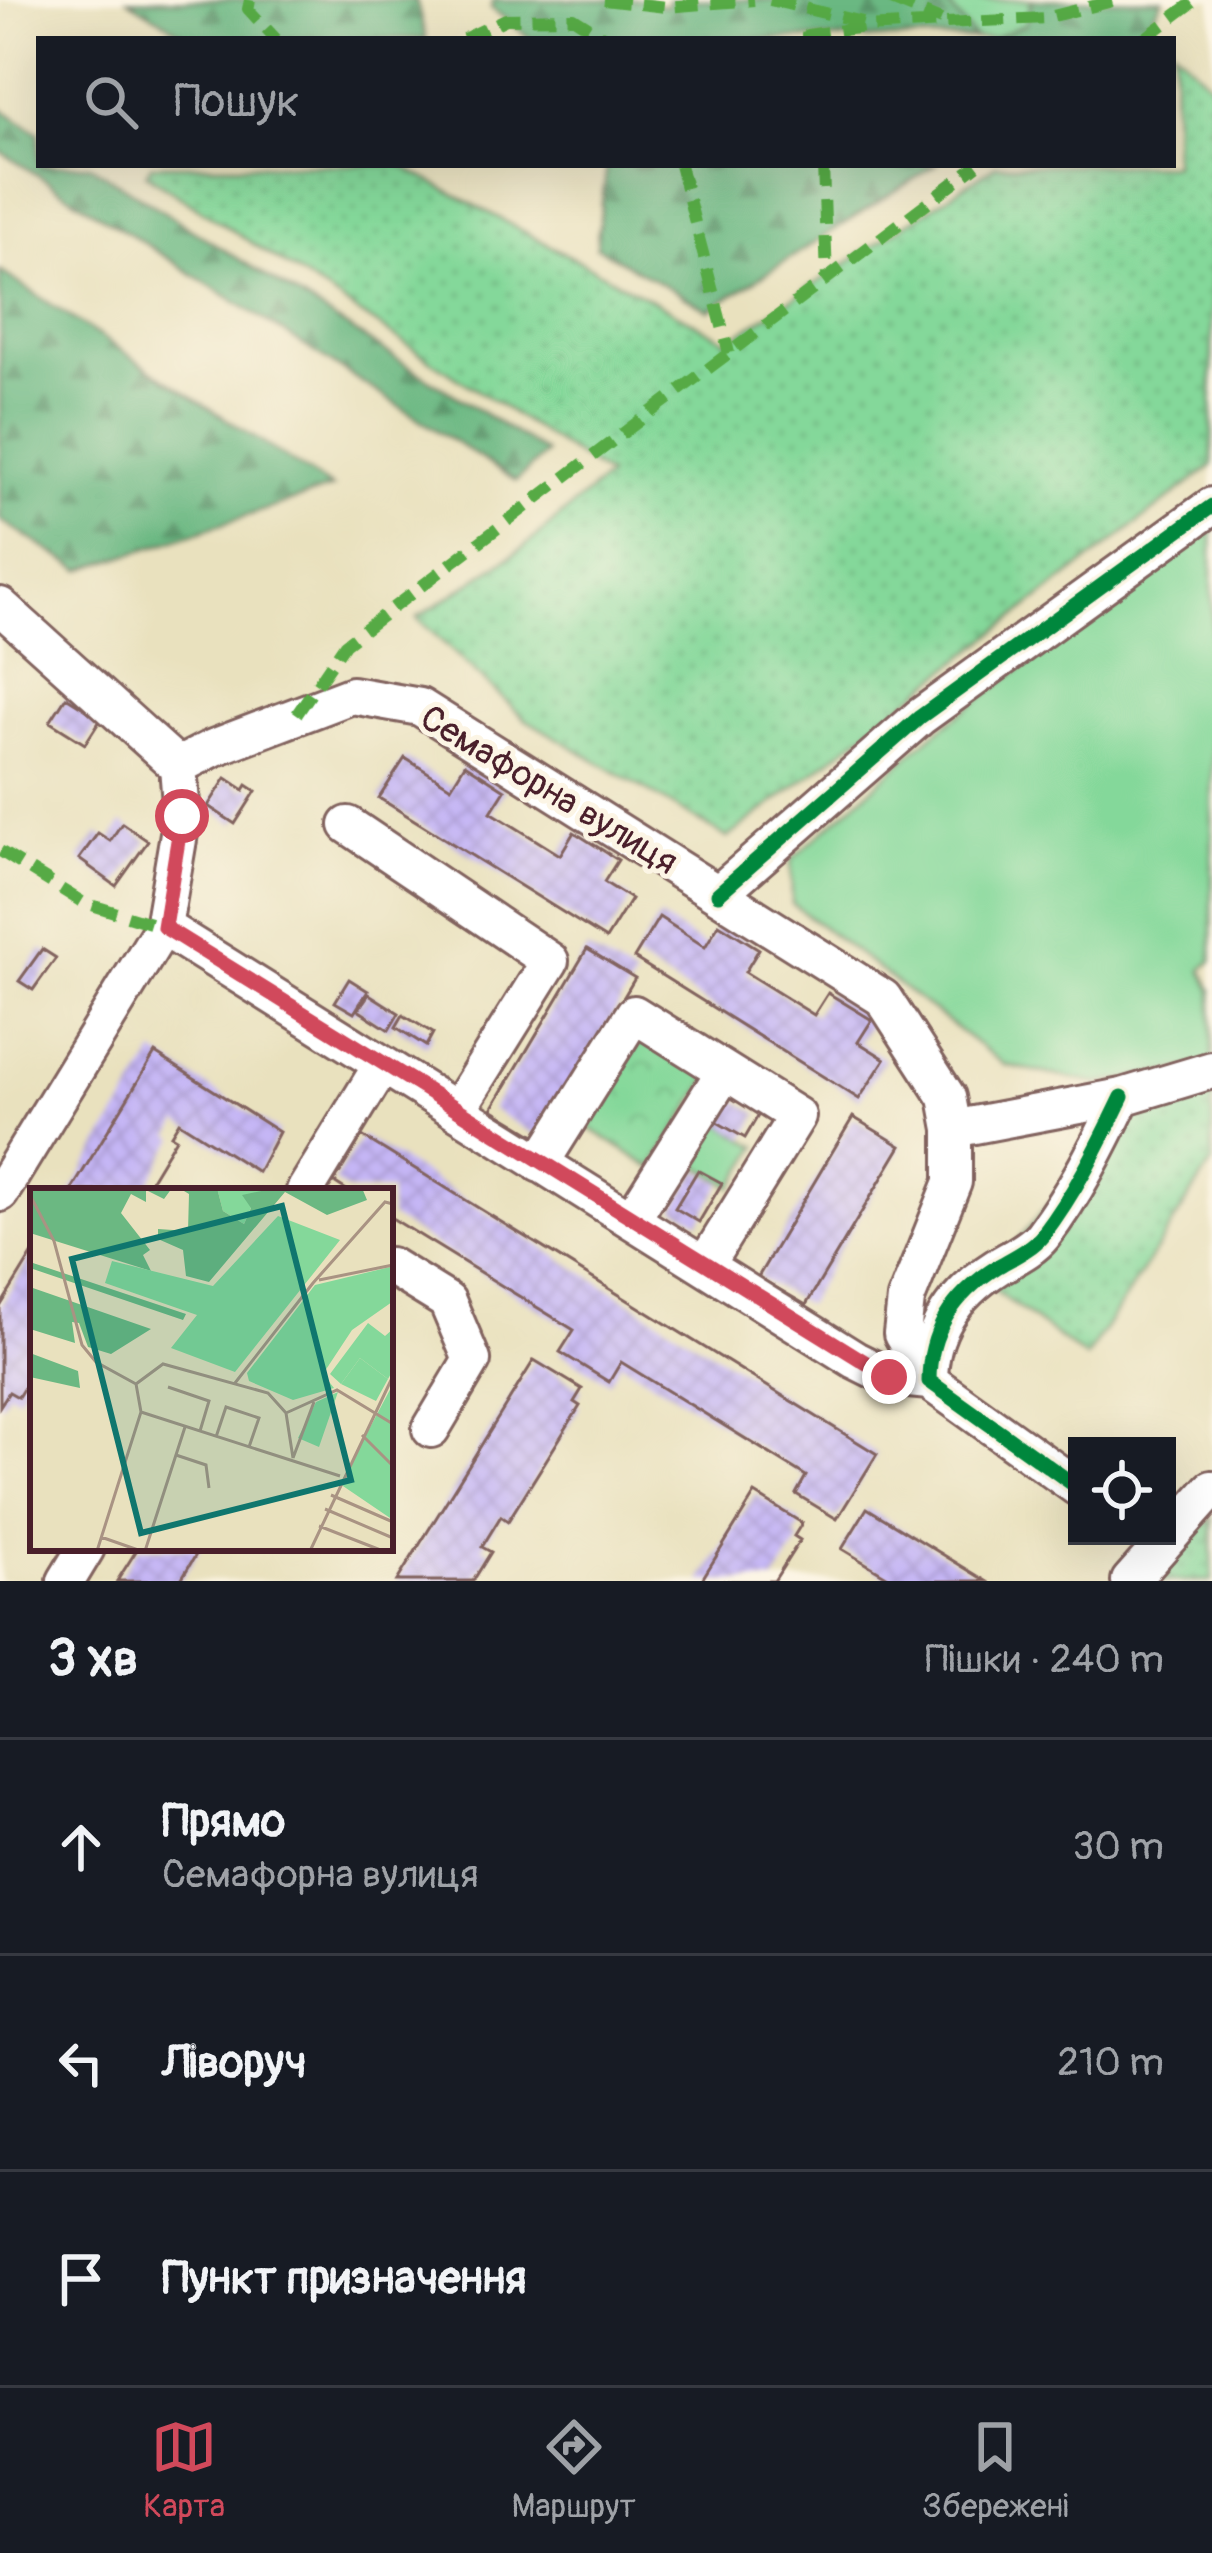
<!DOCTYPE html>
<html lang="uk">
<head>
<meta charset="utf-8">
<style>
  :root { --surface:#171b24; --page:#20242c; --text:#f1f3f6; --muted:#9ea1a6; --line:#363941; --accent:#d1495b }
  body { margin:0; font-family:Pangolin,sans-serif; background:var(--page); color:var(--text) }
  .controls { position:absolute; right:36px; bottom:36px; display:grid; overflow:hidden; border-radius:0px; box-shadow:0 12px 48px #0002 }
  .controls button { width:108px; height:108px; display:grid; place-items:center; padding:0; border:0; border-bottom:3px solid var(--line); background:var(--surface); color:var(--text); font:60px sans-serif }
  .stop { position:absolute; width:36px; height:36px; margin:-27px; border:9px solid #d1495b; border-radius:50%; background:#fff }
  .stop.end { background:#d1495b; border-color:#fff; box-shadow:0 3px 12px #0008 }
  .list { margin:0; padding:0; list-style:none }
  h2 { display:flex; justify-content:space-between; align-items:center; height:156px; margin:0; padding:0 48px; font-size:51px }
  h2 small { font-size:39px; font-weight:400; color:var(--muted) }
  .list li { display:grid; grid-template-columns:78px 1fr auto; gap:36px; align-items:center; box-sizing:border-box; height:216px; padding:0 48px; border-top:3px solid var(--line) }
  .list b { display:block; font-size:45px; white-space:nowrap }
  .list p { margin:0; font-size:39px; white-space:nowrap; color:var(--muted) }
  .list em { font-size:39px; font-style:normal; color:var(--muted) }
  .icon { flex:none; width:66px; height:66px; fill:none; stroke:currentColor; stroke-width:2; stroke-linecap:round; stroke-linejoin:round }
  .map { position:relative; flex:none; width:1212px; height:1581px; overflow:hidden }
  .search { position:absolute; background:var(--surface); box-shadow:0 12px 48px #0002; left:36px; right:36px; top:36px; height:132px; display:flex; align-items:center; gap:30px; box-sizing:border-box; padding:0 42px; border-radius:0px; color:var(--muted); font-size:45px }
  .sheet { height:804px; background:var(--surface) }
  nav { display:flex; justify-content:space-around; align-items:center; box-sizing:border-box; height:168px; border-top:3px solid var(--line); background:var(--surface); font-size:33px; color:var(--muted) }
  nav a { display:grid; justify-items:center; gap:6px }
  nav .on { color:var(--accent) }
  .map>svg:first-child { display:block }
</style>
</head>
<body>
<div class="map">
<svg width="1212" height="1581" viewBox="0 0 1212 1581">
  <defs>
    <pattern id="forest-firs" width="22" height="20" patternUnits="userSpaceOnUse" patternTransform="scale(3)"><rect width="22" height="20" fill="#6bb882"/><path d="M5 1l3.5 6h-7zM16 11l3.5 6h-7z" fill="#5a956b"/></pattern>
    <pattern id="park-crowns" width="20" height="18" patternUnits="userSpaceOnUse" patternTransform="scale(3)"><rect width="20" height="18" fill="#84d89a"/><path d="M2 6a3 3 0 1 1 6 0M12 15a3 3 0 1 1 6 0" fill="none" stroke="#74b985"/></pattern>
    <pattern id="garden-dots" width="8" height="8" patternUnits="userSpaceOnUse" patternTransform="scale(3)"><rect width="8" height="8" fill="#84d89a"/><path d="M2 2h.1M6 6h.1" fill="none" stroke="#74b985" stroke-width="1.8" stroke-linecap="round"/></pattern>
    <pattern id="building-cross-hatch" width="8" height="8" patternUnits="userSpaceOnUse" patternTransform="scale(3)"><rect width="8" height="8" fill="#c5b6f5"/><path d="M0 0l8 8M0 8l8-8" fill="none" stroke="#ab9cd2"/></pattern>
  </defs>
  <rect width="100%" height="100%" fill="#fcf5e5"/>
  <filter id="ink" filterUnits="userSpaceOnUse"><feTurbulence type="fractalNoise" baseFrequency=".00833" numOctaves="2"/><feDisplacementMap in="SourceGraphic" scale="24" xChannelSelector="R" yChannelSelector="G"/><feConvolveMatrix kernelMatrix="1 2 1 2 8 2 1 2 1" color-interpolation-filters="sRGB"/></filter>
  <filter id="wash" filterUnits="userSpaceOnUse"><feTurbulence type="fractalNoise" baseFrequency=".004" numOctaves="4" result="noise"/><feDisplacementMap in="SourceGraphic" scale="48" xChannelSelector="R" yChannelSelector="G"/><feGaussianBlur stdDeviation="2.7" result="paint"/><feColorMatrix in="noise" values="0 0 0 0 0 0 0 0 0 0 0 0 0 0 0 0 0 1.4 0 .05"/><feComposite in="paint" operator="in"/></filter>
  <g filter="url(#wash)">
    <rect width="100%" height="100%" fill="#e9e1be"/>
    <!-- grass -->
    <path fill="#84d89a" stroke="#677c62" stroke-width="3" d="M944 0H1032L1026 24 992 39H975Z
      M1212 525V961L1202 970 1212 990V1064L1098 1084 1005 1065 792 904 791 860 933 734Z
      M705 1114 758 1147 733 1187 679 1154Z"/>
    <!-- forest -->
    <path fill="url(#forest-firs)" stroke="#5a6c56" stroke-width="3" d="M128 0H416L426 39H192Z
      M493 0H646L666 7 668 0H944L975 39H531L491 8Z
      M1032 0H1163L1140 34 1132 39H992L1026 24Z
      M0 108 39 133V165H90L546 453 516 481 0 151Z
      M607 165H936L709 310 596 247Z
      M0 271 332 488 81 570 0 520Z"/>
    <!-- park -->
    <path fill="url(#park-crowns)" stroke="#677c62" stroke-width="3" d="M646 1030 713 1072 652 1168 586 1126Z"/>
    <!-- garden -->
    <path fill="url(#garden-dots)" stroke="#677c62" stroke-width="3" d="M1174 48 1212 85V466L728 838 525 719 417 618 523 548 608 476 146 174 151 165H400L728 341 996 165H1173Z
      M1212 1085V1163L1086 1358 983 1282 1128 1109Z
      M1212 1518V1581H1155Z"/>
    <g id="blocks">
      <!-- building -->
      <path fill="url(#building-cross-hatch)" d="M66 697 101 719 85 744 50 722Z
        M405 758 451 787 465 764 505 790 491 812 560 855 574 832 618 860 604 882 631 899 606 939 379 798Z
        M226 778 244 790 247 785 256 791 235 824 208 806Z
        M122 823 148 841 116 886 79 859 98 833 110 841Z
        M659 917 705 947 719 924 759 949 745 972 814 1015 828 993 872 1020 858 1042 885 1059 859 1099 634 958Z
        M42 949 56 958 33 990 19 981Z
        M587 949 635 978 540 1138 492 1109Z
        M349 979 368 991 354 1013 335 1002Z
        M369 994 399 1013 389 1030 358 1010Z
        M403 1015 433 1033 426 1046 396 1027Z
        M155 1053 279 1132 258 1172 179 1122 171 1135 176 1138 144 1191H71Z
        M725 1094 759 1114 745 1138 710 1118Z
        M853 1117 901 1146 806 1305 758 1277Z
        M362 1136 877 1454 837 1519 796 1494 806 1476 621 1362 609 1382 560 1352 574 1330 390 1217V1191H348L334 1182Z
        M698 1170 722 1183 699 1222 675 1208Z
        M33 1253V1373L18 1397 9 1392 0 1406V1307Z
        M534 1360 582 1389 574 1402 580 1406 508 1521 501 1516 482 1547 491 1552 473 1581H397Z
        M755 1494 802 1523 794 1536 800 1540 774 1581H701Z
        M867 1508 986 1581H895L842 1549Z
        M138 1548H200L180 1581H117Z"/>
    </g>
  </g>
  <g filter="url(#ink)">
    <use href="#blocks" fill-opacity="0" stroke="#82635e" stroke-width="3"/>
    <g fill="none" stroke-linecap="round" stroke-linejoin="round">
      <defs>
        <path id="minor" d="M0 606 178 766
          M348 825 550 961 457 1110
          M718 894 920 717 1212 506
          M163 927 855 1360 889 1377 929 1381 1077 1487
          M953 1129 1122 1097 1212 1070
          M540 1164 634 1014 797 1116 705 1265
          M305 1191 382 1065
          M0 1193 163 927 182 816 178 766 213 748 352 695 420 707 883 998 947 1097 953 1129V1182L906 1299 902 1334 929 1381
          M631 1220 725 1071
          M390 1266 447 1301 472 1360 431 1429
          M929 1381C929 1331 954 1294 997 1267 1012 1258 1032 1249 1043 1235 1075 1193 1099 1145 1122 1097
          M66 1581 86 1548
          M1130 1581 1212 1489"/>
      </defs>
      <!-- minor casing -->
      <use href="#minor" stroke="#82635e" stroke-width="42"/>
      <!-- minor -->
      <use href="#minor" stroke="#fff" stroke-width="36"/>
      <!-- quiet -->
      <path stroke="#57aa44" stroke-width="12" stroke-dasharray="24 12" stroke-linecap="butt" d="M250 0 248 9 276 39
        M604 0 666 7 754 0
        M770 0 863 22
        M891 0 941 20
        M464 39 506 19 574 18 607 39
        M808 39 807 35 864 27 1045 18 1117 0
        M1144 39 1196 0
        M680 165 729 353
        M823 165 827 279
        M297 714 345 644 977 165
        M0 851 82 902 163 927"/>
      <defs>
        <path id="cycleway" d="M718 894 920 717 1212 506
          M1077 1487 929 1381C929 1331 954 1294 997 1267 1012 1258 1032 1249 1043 1235 1075 1193 1099 1145 1122 1097"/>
      </defs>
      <!-- cycleway casing -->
      <use href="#cycleway" stroke="#fcf5e5" stroke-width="22"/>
      <!-- cycleway -->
      <use href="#cycleway" stroke="#00873e" stroke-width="15"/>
    </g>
  </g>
  <g fill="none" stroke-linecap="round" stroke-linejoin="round" filter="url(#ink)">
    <!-- route -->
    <path stroke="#d1495b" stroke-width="15" d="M182 816 164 927 889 1377"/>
  </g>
  <g text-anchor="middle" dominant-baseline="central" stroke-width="10" stroke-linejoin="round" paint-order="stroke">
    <!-- street labels -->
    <g font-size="36" fill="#4a1f2b" stroke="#fcf5e5">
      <text transform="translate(549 790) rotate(31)">Семафорна вулиця</text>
    </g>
  </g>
  <!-- overview -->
  <g transform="translate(30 1188)">
    <rect width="363" height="363" fill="#e9e1be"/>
    <path d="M187 0 213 3 246 0 226 8 214 36 193 23ZM360 79 362 114 322 142 293 186 304 200 263 212 219 193 217 185 285 97ZM330 170 358 191 346 213 311 196Z" fill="#84d89a"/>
    <path d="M0 0H142L134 11 116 2V14L101 6 91 25 120 62 113 67 121 83 0 45ZM149 0H187L193 23 214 36 221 20 212 7 246 0H332L337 12 297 27 255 4 179 94 156 88 153 62 128 51V41L158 43 159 6ZM0 74 156 126 153 132 0 80ZM0 99 121 141 81 166 58 159 49 135 42 134 45 155 0 141ZM0 165 48 183 50 200 0 189Z" fill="#6bb882"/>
    <path d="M248 28 310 52 205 184 141 160 167 127 75 95 82 73 183 98ZM338 135 355 148 363 141V182L358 191 330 170 311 196 300 186ZM363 196V332L310 296ZM308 204 289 259 268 250 286 214Z" fill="#84d89a"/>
    <path fill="none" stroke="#a99383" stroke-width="3" d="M0 7 24 53 52 157 66 174 106 196M289 92 363 77M205 195 283 95 355 14 363 16M138 199 179 213 170 243M111 224 310 288M256 225 307 202 363 236M332 247 363 278M186 249 196 219 229 230 219 259M146 267 176 277 179 300M263 270 284 214M301 307 363 334M295 321 363 350M289 338 353 363M71 349 111 363M67 363 111 224 106 196 133 176 238 205 256 225 263 270M115 363 155 239M280 363 363 188"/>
    <path fill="#0f766e" fill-opacity="0.15" stroke="#0f766e" stroke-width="6" d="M252 18 321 292 111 345 42 71Z"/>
    <rect width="363" height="363" fill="none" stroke="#4a1f2b" stroke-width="6"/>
  </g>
</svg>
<div class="controls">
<button><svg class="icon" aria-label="locate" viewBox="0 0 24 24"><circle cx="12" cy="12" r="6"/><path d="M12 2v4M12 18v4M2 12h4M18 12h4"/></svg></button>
</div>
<div class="stop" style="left:182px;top:816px"></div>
<div class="stop end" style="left:889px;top:1377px"></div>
<div class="search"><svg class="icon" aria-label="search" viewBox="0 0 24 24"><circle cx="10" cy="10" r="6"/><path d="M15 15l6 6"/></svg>Пошук</div>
</div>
<section class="sheet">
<h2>3 хв<small>Пішки · 240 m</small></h2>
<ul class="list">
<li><svg class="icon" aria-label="ahead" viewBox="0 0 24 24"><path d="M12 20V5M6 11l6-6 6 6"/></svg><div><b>Прямо</b><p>Семафорна вулиця</p></div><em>30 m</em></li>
<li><svg class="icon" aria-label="left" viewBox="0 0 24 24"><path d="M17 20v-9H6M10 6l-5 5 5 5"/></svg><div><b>Ліворуч</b></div><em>210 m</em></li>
<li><svg class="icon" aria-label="arrive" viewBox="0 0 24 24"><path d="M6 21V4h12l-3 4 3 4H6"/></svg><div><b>Пункт призначення</b></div></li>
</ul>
</section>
<nav>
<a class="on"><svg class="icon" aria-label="map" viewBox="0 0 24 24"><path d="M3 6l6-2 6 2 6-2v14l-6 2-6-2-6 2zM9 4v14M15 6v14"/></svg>Карта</a>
<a><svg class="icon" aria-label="directions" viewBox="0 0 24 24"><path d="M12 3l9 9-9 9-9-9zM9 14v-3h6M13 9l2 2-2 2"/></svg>Маршрут</a>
<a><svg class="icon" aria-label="saved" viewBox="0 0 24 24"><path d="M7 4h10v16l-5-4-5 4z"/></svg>Збережені</a>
</nav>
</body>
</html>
